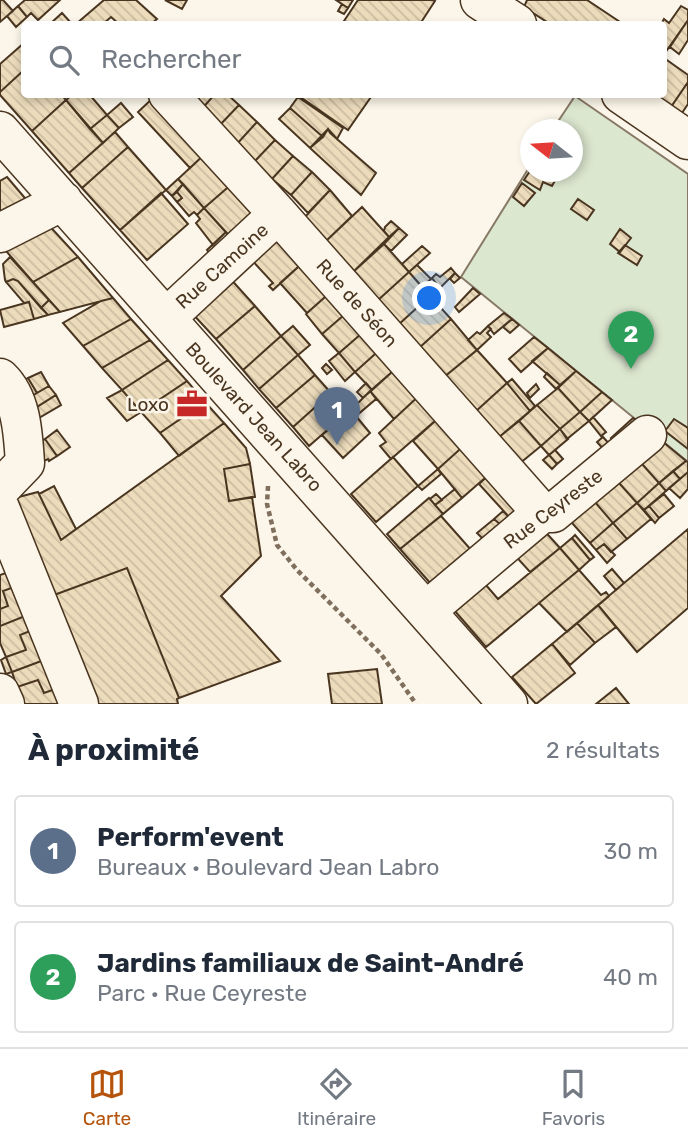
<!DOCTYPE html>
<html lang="fr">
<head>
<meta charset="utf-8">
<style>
  :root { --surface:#fff; --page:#f2f2f3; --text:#1f2937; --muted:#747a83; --line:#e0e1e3; --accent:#b45309 }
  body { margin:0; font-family:Rubik,sans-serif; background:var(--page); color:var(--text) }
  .compass { position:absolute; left:520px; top:119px; width:63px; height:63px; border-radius:50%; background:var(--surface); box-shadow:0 4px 10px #0003; rotate:287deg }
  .you { position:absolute; left:430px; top:299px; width:24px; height:24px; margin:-18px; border:5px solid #fff; border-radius:50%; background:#1a73e8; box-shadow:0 0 0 10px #1a73e833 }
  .badge { display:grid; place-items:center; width:46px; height:46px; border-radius:50%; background:var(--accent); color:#fff; font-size:23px; font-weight:700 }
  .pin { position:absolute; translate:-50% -58px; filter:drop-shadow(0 2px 4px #0008) }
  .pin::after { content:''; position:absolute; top:37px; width:24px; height:21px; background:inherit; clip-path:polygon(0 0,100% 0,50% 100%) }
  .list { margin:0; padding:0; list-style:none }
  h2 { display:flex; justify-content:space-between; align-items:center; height:91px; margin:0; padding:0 28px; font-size:30px }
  h2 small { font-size:23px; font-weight:400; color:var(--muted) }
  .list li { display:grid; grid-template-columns:46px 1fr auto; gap:21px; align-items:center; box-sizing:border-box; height:112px; margin:0 14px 14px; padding:0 14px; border:2px solid var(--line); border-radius:7px }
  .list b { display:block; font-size:26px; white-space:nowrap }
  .list p { margin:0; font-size:23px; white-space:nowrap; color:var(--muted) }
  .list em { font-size:23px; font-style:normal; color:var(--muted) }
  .icon { flex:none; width:38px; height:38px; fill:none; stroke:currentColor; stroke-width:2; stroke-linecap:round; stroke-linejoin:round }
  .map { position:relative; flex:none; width:688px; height:704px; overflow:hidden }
  .search { position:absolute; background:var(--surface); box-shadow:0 4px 10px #0003; left:21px; right:21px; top:21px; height:77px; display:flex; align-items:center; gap:18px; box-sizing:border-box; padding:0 24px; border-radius:7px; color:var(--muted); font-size:26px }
  .sheet { height:343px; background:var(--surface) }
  nav { display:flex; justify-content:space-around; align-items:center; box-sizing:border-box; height:98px; border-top:2px solid var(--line); background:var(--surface); font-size:19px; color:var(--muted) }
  nav a { display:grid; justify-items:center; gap:4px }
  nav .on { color:var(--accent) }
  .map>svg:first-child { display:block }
</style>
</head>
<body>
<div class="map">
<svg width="688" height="704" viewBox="0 0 688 704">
  <defs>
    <pattern id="building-back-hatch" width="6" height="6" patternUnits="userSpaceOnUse" patternTransform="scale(1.75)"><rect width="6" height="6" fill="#ecdcbc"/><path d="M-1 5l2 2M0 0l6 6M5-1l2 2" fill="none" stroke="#ccbda1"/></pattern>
  </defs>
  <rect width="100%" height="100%" fill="#fbf6e9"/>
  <!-- green -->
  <path fill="#dce7d0" stroke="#887966" stroke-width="2" d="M575 96 688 174V462L461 277 530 166V172H572V130L553 129Z"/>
  <!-- building -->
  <path fill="url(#building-back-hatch)" stroke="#4a3520" stroke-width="2" d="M0 0H3L13 11 0 22Z
    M25 0H60L38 20 31 13 27 17 18 6Z
    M104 0H136L157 19 151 24H119L111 17 103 24H76Z
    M165 0H187L182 9Z
    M336 0H353L348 8Z
    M358 0H433L435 1 420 24H342Z
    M527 0H587L623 24H550L524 7Z
    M342 4 348 8 344 14 338 11Z
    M18 6 27 17 16 27 7 16Z
    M681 6 688 10V20L665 53 664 52V24H661L664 19 669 23Z
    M62 13 72 24H50Z
    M688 20V40L679 54 670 47Z
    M24 43V70L0 92V64Z
    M664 58 688 75V82L671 107 654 94H664Z
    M24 70V94H61L66 100 32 131 0 95V92Z
    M688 82V104L682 113 671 107Z
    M73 94H89L107 115 90 129 66 100Z
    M182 94H215L200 111Z
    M215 94H227L239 105 218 127 200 111Z
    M296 94H373L348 130Z
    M154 97 206 153 190 168 138 112Z
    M298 97 343 128 337 139 328 129 323 137 290 108Z
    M66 100 103 143 69 173 32 131Z
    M121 103 133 117 119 128 107 115Z
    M239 105 257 122 236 145 218 127Z
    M290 108 323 137 310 148 279 119Z
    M107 115 119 128 103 143 90 129Z
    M257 122 275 140 254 162 236 145Z
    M328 129 330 133 376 173 361 195 310 148Z
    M115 132 128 147 82 188 69 173Z
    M275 140 293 156 272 179 254 162Z
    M128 147 166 190 120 230 82 188Z
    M206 153 233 183 204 208 178 179Z
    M293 156 312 172 291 195 272 179Z
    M530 171 553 172 558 175 552 186 543 182 540 190 524 180Z
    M312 172 330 190 308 213 291 195Z
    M7 177 30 204 0 219V181Z
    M178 179 183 184 172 196 166 190Z
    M233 183 259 214 231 238 204 208Z
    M522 183 535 193 524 206 513 197Z
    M183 184 204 208 197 215 194 212 189 216 177 202 182 198 177 192Z
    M330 190 352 216 325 242 304 218Z
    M177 192 182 198 177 202 172 196Z
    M161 193 188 224 147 260 120 230Z
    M578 199 594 210 587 220 571 209Z
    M362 207 389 237 352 273 325 242Z
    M204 208 226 232 213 245 196 223 200 219 197 215Z
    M44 220 78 257 33 282 0 244Z
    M391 221 399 228 389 237 384 231 385 227Z
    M399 228 407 235 391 251 384 244Z
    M620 229 631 238 620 252 610 244Z
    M226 232 231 238 212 257 207 250Z
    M284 233 307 259 273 290 269 286 273 283 248 256Z
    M384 244 409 272 377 301 352 273Z
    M625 245 642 256 637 265 618 253Z
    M422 246 430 253 409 272 402 264Z
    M10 257 49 300 41 308 18 281 13 279 6 282 5 280 3 264Z
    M78 257 113 298 60 312 33 282Z
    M307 259 334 289 307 313 280 283Z
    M417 265 431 279 422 287 409 272Z
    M451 268 455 273 440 288 432 278 436 274 440 277Z
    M409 272 430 296 398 325 377 301Z
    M455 273 460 278 454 283 450 279Z
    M227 275 255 306 216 339 189 310Z
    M432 278 440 288 430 296 422 287Z
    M13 279 18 281 48 315 34 319 29 302 24 303 6 282Z
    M473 288 480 294 459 312 455 307Z
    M334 289 351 309 322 334 306 314Z
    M430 296 451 319 419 348 398 325Z
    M113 298 131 319 83 346 63 323 101 301Z
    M49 300 60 312 48 315 41 308Z
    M29 302 34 319 4 327 0 310Z
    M255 306 281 336 243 370 216 339Z
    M351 309 368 328 339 353 322 334Z
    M504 313 512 319 494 334 488 326Z
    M131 319 150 340 102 368 83 346Z
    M451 319 477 350 444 377 419 348Z
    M512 319 519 325 510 333 503 327Z
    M293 326 310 345 298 355 281 336Z
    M488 326 491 329 487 333 491 337 477 350 468 340 477 332 480 334Z
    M368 328 384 346 355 372 339 353Z
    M281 336 298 355 259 389 243 370Z
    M534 337 548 348 521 372 509 359Z
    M150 340 168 360 122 390 102 368Z
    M384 346 400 365 372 390 355 372Z
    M548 348 576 371 560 385 532 361Z
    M477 350 507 383 475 412 444 377Z
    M339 353 355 372 345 381 329 361Z
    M298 355 315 375 276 408 259 389Z
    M168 360 187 381 141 412 122 390Z
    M326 364 332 370 327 374 322 368Z
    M400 365 423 392 394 419 370 391Z
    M576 371 602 392 580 412 558 388Z
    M41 372 49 386 37 393 28 378Z
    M547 373 560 385 556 389 544 377Z
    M315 375 331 393 293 427 276 408Z
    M28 378 37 393 25 400 19 383Z
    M512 379 535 406 530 411 507 383Z
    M187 381 205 402 160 433 141 412Z
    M366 383 372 390 363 398 357 392Z
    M507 383 530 411 498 438 475 412Z
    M536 384 539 389 530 398 527 393Z
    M49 386 56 395 29 412 25 400Z
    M558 388 580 412 560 429 537 405Z
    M122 390 141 412 127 421 107 398Z
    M370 391 376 399 356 416 351 410Z
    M423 392 443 414 391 459 380 446 386 442 379 433Z
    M602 392 612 400 589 421 580 412Z
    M331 393 348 412 309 446 293 427Z
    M56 395 61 405 32 422 29 412Z
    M205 402 224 423 179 456 160 433Z
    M537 405 560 429 541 446 519 421Z
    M351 410 370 433 343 458 322 435Z
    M580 412 589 421 567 439 560 429Z
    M443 414 468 442 438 469 413 441Z
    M593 417 606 432 601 436 589 421Z
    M633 418 645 427 621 448 611 438Z
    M674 419 688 428V449L665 431Z
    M519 421 541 446 519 464 498 438Z
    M224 423 246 448 250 464 224 469 229 501 252 497 261 556 221 596 280 661 179 698 127 568 46 598 7 500 38 492 61 540Z
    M560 429 568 439 549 455 541 446Z
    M57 430 70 447 57 456 45 439Z
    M656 436 686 461 659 483 634 455Z
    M603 437 612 447 606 452 597 442Z
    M45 439 57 456 49 461 48 459 37 464 35 444Z
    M468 442 493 471 462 498 438 469Z
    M555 450 563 459 557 464 549 455Z
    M549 455 557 464 552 469 543 460Z
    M634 455 659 483 637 503 611 474Z
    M393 457 418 486 376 522 351 494Z
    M686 461 688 462V472L680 479 673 471Z
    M250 464 255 497 229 501 224 469Z
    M438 469 441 474 422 490 418 486Z
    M493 471 523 506 510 518 479 484Z
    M673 471 680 479 666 491 659 483Z
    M688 472V489L680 498 669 488Z
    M611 474 637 503 613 523 588 494Z
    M659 483 666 491 644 510 637 503Z
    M54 486 76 529 61 540 39 494Z
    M455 489 462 498 443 514 435 505Z
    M436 494 442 500 435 505 430 499Z
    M588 494 613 523 590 543 565 515Z
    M664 494 674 506 659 518 649 506Z
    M429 498 443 514 400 549 387 534Z
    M637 503 651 519 627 539 613 523Z
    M649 506 659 518 655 523 644 510Z
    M503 511 510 518 502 526 494 519Z
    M441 516 472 551 432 585 400 549Z
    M494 519 502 526 484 540 477 533Z
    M613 523 627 539 611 552 604 544 596 550 590 543Z
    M540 526 560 548 530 572 511 551Z
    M688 529V608L637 652 598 605Z
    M575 535 594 557 590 560 572 538Z
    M572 538 590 560 579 570 560 548Z
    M604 544 615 555 607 563 596 550Z
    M560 548 579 570 486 647 448 603 479 577 498 599Z
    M127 568 179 698 177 699 178 704H88L46 598Z
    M17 569 22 584 3 591 8 606 0 609V575Z
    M612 569 624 583 616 590 604 576Z
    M579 570 601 595 606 592 609 596 567 632 539 603Z
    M22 584 35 612 0 626V609L8 606 3 591Z
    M598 605 616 627 595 643 577 623Z
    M35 612 40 627 20 635 26 650 6 657 0 643V626Z
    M577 623 595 643 570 665 552 644Z
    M40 627 52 657 12 672 6 657 26 650 20 635Z
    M552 644 575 673 536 704 512 677Z
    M6 657 12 672 6 674 1 660Z
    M52 657 64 686 44 693 38 680 17 687 12 672Z
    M377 669 382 704H332L328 674Z
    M38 680 44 693 64 686 61 704H24L17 687Z
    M616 688 629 704H596Z"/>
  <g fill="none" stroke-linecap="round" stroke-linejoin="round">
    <defs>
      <path id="minor" d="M480 0 517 24
        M168 94 278 214 542 513
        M621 94 688 140
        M0 131 508 704
        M0 233 63 201
        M166 318 278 214
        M0 378C22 399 23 434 25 463L0 489
        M0 508 79 704
        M427 610 542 513H553L647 435
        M0 693 5 704"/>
    </defs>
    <!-- minor casing -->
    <use href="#minor" stroke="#4a3520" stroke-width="41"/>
    <!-- path -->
    <path stroke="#7f6f5c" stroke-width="4.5" stroke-dasharray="5 3.5" stroke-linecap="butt" d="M268 486 267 504 277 545 297 570 381 654 416 704"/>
    <!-- minor -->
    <use href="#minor" stroke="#fbf6e9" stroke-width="38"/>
  </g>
  <!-- icons -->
  <defs>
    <symbol id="office-bare" viewBox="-9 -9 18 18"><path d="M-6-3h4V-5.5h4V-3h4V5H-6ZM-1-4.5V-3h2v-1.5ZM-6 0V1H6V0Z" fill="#c62828" stroke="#fbf6e9" stroke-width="2.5" paint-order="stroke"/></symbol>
  </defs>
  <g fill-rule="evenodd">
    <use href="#office-bare" x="170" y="382" width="44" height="44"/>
  </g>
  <g text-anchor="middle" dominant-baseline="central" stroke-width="5" stroke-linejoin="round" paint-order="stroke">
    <!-- street labels -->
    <g font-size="19" fill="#4a3520" stroke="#fbf6e9">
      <text transform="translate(222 266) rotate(-42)">Rue Camoine</text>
      <text transform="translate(357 303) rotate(48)">Rue de Séon</text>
      <text transform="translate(254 417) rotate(48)">Boulevard Jean Labro</text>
      <text transform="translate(553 509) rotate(-37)">Rue Ceyreste</text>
    </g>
    <!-- poi labels -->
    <g font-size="19" fill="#4a3520" stroke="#fbf6e9" text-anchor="end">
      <text x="169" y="404">Loxo</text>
    </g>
  </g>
</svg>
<svg class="compass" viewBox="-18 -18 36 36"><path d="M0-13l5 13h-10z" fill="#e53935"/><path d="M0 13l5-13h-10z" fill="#747a83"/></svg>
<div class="you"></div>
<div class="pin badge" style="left:337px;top:445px;background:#5c6f8a">1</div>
<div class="pin badge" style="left:631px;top:369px;background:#2e9e5b">2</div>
<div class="search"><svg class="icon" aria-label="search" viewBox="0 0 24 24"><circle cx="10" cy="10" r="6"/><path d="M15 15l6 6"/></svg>Rechercher</div>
</div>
<section class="sheet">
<h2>À proximité<small>2 résultats</small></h2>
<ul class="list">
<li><span class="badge" style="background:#5c6f8a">1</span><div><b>Perform'event</b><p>Bureaux · Boulevard Jean Labro</p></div><em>30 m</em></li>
<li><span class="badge" style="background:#2e9e5b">2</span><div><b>Jardins familiaux de Saint-André</b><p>Parc · Rue Ceyreste</p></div><em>40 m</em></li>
</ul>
</section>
<nav>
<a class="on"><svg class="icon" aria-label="map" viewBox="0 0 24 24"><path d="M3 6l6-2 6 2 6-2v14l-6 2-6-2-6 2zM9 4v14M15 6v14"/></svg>Carte</a>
<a><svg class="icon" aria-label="directions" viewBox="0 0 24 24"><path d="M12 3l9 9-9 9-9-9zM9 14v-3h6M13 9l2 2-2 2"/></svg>Itinéraire</a>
<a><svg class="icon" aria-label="saved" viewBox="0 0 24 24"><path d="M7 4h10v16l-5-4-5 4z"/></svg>Favoris</a>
</nav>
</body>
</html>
